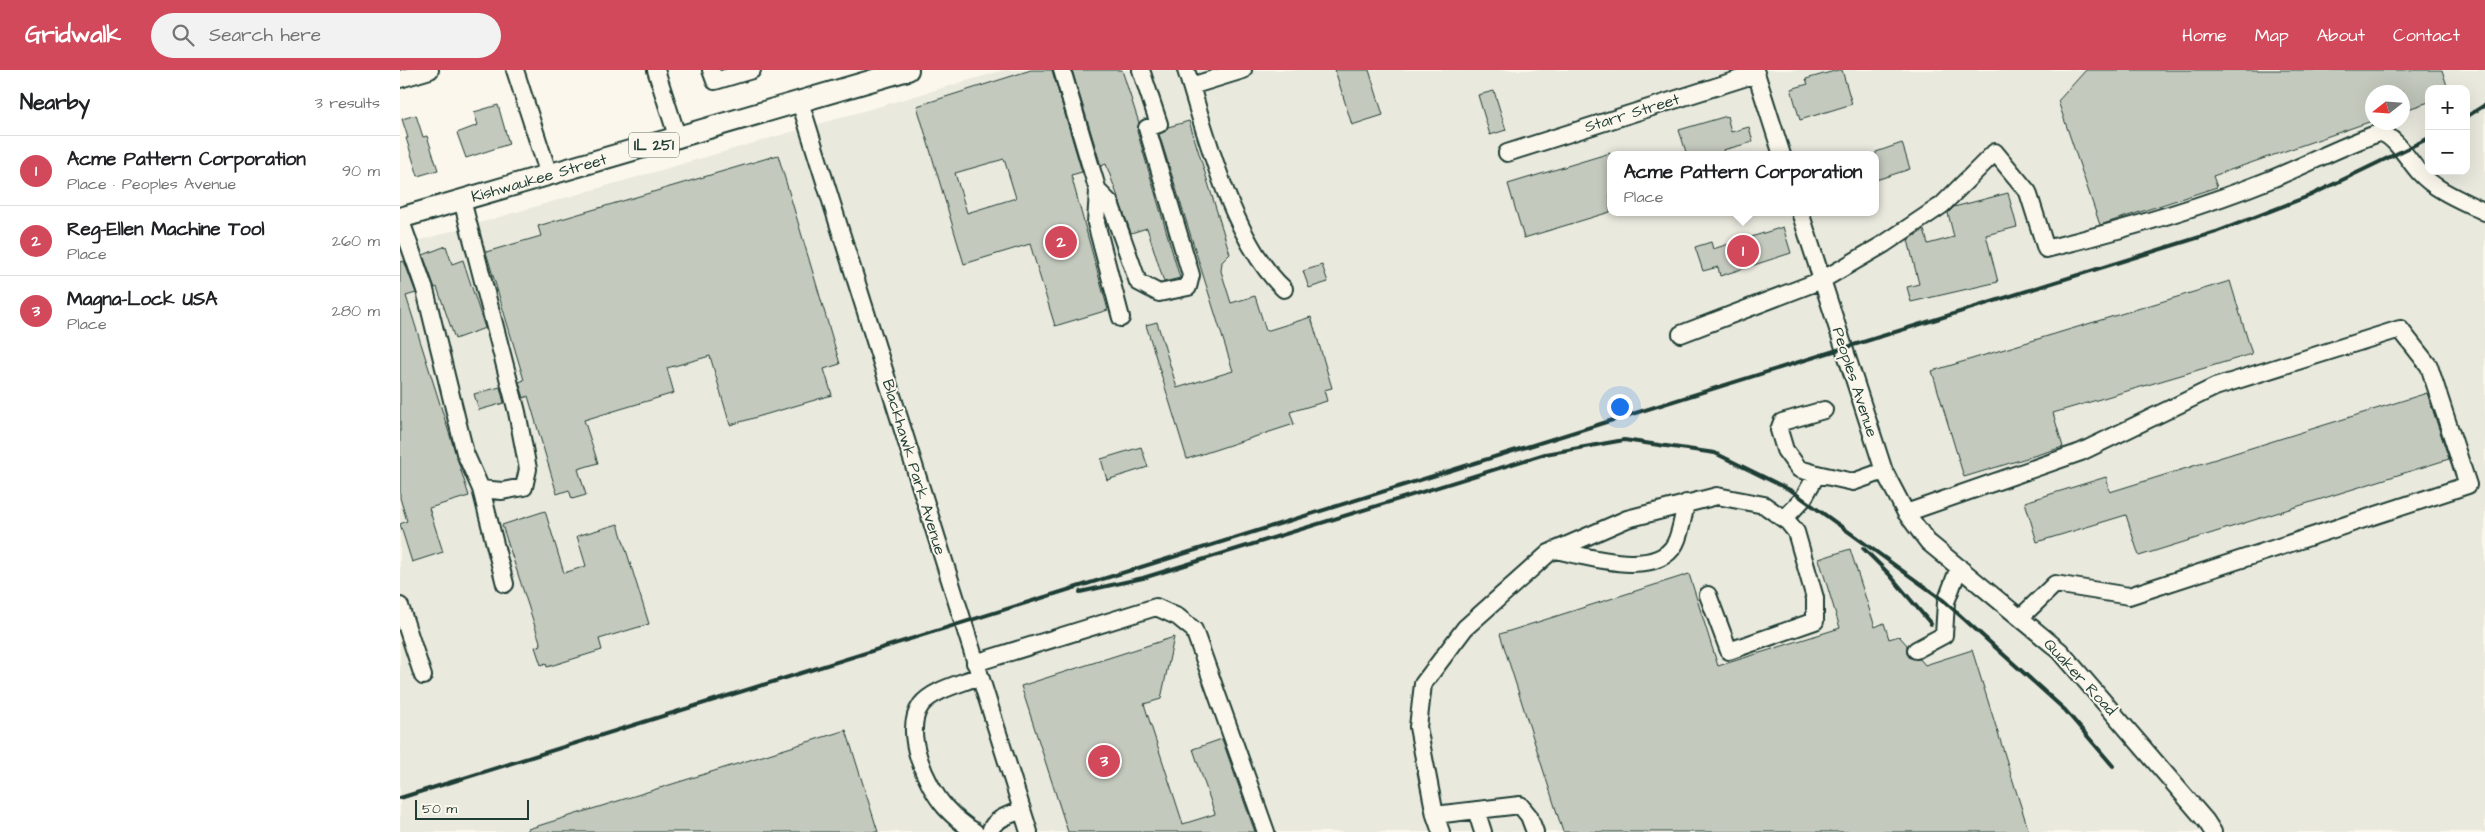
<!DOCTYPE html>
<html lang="en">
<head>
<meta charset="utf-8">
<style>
  :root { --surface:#fff; --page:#f2f2f2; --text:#202124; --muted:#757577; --line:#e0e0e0; --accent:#d1495b }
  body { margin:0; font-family:"Architects Daughter",sans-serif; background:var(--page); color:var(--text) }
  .controls { position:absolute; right:15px; top:15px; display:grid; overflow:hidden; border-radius:10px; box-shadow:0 5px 20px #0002 }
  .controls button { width:45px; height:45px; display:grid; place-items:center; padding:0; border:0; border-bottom:1px solid var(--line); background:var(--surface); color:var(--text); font:25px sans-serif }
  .compass { position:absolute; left:1965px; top:15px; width:45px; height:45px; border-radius:50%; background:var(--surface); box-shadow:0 5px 20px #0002; rotate:253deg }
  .scale { position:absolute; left:15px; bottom:12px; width:114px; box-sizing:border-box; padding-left:5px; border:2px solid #1f3d34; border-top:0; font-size:14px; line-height:18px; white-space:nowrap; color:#1f3d34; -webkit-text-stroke:4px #fbf7ec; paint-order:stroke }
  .you { position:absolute; left:1219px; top:336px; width:18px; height:18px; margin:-12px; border:4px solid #fff; border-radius:50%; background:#1a73e8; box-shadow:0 0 0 8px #1a73e833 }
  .badge { display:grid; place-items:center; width:32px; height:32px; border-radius:50%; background:var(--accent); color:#fff; font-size:16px; font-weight:700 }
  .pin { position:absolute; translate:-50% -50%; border:2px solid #fff; box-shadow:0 1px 5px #0006 }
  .popup { position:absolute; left:1207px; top:81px; width:272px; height:65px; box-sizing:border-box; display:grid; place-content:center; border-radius:10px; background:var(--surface); filter:drop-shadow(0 1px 4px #0005); font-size:16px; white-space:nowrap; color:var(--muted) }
  .popup b { font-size:19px; color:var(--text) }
  .popup::after { content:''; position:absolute; left:50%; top:100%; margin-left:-10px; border:10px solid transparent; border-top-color:var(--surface) }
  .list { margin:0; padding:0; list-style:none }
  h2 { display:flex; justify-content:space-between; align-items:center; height:65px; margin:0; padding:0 20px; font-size:21px }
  h2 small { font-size:16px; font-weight:400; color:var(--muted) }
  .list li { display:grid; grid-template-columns:32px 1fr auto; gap:15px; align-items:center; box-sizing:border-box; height:70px; padding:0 20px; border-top:1px solid var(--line) }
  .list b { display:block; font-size:19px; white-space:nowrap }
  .list p { margin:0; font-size:16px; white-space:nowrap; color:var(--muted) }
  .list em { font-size:16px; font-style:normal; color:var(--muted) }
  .icon { flex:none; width:28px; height:28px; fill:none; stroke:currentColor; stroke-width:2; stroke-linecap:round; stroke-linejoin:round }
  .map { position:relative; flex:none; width:2085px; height:762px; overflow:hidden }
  header { display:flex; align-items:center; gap:30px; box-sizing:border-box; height:70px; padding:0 25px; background:var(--accent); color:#fff }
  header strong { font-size:24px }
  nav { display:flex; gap:28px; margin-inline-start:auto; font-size:18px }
  .search { width:350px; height:45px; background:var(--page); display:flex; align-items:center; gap:12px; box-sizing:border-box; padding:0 18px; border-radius:28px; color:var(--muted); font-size:19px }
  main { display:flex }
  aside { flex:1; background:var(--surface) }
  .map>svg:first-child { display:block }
</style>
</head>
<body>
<header>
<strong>Gridwalk</strong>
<div class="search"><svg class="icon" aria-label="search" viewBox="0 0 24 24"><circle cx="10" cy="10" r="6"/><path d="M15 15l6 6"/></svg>Search here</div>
<nav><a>Home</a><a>Map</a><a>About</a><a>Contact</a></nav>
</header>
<main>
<aside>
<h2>Nearby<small>3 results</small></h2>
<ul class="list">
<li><span class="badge">1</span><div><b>Acme Pattern Corporation</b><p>Place · Peoples Avenue</p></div><em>90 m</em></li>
<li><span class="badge">2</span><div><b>Reg-Ellen Machine Tool</b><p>Place</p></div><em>260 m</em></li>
<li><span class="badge">3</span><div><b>Magna-Lock USA</b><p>Place</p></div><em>280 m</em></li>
</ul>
</aside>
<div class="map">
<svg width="2085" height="762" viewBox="0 0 2085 762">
  <rect width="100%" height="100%" fill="#fbf7ec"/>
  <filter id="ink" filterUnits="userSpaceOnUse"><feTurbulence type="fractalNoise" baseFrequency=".02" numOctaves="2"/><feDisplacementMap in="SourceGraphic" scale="10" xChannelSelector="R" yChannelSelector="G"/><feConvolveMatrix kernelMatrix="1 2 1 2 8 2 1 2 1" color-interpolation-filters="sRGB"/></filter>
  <g filter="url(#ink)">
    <!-- built -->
    <path fill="#eae9de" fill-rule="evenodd" d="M604 0H2085V762H0V176ZM2029 19H2066V101H2029ZM1972 22H2002V52H1972ZM1210 85H1476V142H1210Z"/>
    <!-- building -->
    <path fill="#c4c9be" stroke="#1f3d34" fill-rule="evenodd" d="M631 0H652L682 102 671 105 708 240 655 256 630 174 564 194 517 36ZM604 89 616 128 567 143 555 103Z
      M672 0H722L739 53 737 61 780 208 764 212 747 158 731 163 706 94 701 96Z
      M935 0H969L983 45 952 55Z
      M1438 0H1442L1452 34 1400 50 1391 19 1408 14 1406 9Z
      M1686 0H2042L2048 19H2029V32L2002 41V22H1972V51L1813 106 1817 117 1700 155 1658 31Z
      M1094 21 1106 60 1090 65 1078 25Z
      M98 35 109 74 66 88 57 63 78 55 74 42Z
      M16 45 23 67 27 66 38 100 18 106 6 68H8L2 49Z
      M1327 46 1331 62 1349 57 1353 72 1323 80 1324 85H1287L1279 60Z
      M789 51 830 184 822 192 821 201 831 233 855 226 866 261 911 247 932 318 924 320 927 331 890 342 894 354 787 389 746 255 757 252 777 318 833 301 759 64 768 57Z
      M1502 73 1510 99 1476 110V82Z
      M1210 83V142L1124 168 1108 114Z
      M378 85 440 294 424 299 432 325 330 355 310 286 267 298 274 323 184 350 198 393 178 399 186 425 172 429 169 420 157 424 128 326 124 328 119 312 124 310 86 182 141 166 138 156Z
      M1608 123 1617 157 1586 165 1598 212 1511 232 1507 217 1519 214 1508 170 1524 160 1528 174 1554 167 1548 143 1554 137Z
      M1383 157 1391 183 1320 206 1318 197 1303 201 1295 177 1311 172 1313 179Z
      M46 176 52 194 63 190 85 258 55 269 37 217 35 218 23 185Z
      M4 191 16 223 6 226 69 426 29 438 43 482 12 492 0 454 7 451 0 428V192Z
      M922 195 928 212 909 218 903 201Z
      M1830 211 1852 284 1653 343 1663 377 1564 407 1532 301Z
      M100 317 104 333 79 340 74 324Z
      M2027 323 2049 389 1739 486 1726 445 1637 472 1625 432 1706 407 1710 422Z
      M741 377 748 397 707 410 701 389Z
      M145 441 164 503 186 496 177 466 218 454 249 554 199 569 202 580 147 597 146 593 141 595 135 577 141 575 102 455Z
      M1450 479 1475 557 1484 553 1489 569 1499 566 1507 575V584L1510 588 1520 589 1525 595 1572 580 1629 762H1163L1100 564 1289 504 1318 596 1440 558 1419 489Z
      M774 567 761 629 744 634 783 754 815 744 793 679 822 669 855 762H668L621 616Z
      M446 660 478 762H128V759Z"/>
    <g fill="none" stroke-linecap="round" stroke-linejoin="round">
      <defs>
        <path id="minor" d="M115 0 149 105
          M256 0 278 69
          M311 0 315 11 352 0
          M662 0 698 121 696 153 721 248
          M786 0 791 16 843 0
          M1355 0 1382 85
          M0 9 30 0
          M791 16C809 77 837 176 884 219
          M400 32 629 762
          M1107 83 1356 4
          M698 121 710 133 738 212 759 223 788 217 791 205 747 58 759 54 741 0
          M1400 142 1484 401 1506 443 1528 472 1660 581 1806 751 1813 762
          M0 148 25 220 65 383 81 419 102 421 124 417 128 399 117 342 62 130
          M1281 264 1422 210 1484 174 1542 135 1595 82 1628 122 1646 179C1722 160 1797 139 1869 110 1906 95 1941 76 1979 63 1993 63 2009 91 2019 102 2036 121 2063 131 2085 142
          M1417 404 1399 399 1385 380 1379 360 1382 352 1424 340
          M81 419 105 514
          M1506 443 1681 382 1815 317 2000 259 2029 296 2068 415 1729 526 1655 514 1620 548
          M1384 449 1403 429 1417 404 1453 412 1484 401
          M1155 480C1186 486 1256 509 1275 474 1281 463 1283 446 1286 433
          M0 536 23 606
          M1516 580 1544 565 1546 532 1559 497
          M575 593 756 537 778 547 794 560 866 762
          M1076 740 1083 762
          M1035 745 1120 735 1129 746 1135 762
          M575 762C564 755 554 747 545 737 526 715 502 662 521 635 532 620 563 613 579 606
          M590 762C593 749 611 744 622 740
          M1041 762 1035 745 1018 657 1023 614 1065 558 1149 483 1227 449 1317 426 1364 435 1388 452 1396 462 1415 528V551L1329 581 1308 525"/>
        <path id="major" d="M0 148 508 0"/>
      </defs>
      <!-- minor casing -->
      <use href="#minor" stroke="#1f3d34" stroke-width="20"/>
      <!-- major casing -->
      <use href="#major" stroke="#1f3d34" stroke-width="24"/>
      <!-- minor -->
      <use href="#minor" stroke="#fbf7ec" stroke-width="16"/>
      <!-- major -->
      <use href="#major" stroke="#fbf7ec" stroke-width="20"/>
      <!-- rail -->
      <path stroke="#1f3d34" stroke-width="4" d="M2066 47 2085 35
        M1463 478 1489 504 1531 554
        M680 522 743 508 1145 384 1224 370 1315 383 1392 421 1543 530 1665 640 1713 696
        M0 728 1816 162 1909 126 2029 68"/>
    </g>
  </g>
  <g text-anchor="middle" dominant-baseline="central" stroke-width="4" stroke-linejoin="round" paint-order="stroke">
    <!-- shield labels -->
    <rect fill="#fbf7ec" stroke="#61756b" stroke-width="1" x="229" y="62.5" width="50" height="25" rx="4"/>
    <g font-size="15" font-weight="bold" fill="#1f3d34">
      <text x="254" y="75">IL 251</text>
    </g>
    <!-- street labels -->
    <g font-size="16" fill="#1f3d34" stroke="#fbf7ec">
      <text transform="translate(1232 43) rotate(-17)">Starr Street</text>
      <text transform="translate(139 108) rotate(-16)">Kishwaukee Street</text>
      <text transform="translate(1455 312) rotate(72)">Peoples Avenue</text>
      <text transform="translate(514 397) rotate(73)">Blackhawk Park Avenue</text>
      <text transform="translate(1680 607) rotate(47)">Quaker Road</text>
    </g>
  </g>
</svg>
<div class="controls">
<button>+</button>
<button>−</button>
</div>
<svg class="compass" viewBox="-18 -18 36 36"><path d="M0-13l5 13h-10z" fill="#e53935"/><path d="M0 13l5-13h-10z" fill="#757577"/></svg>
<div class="scale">50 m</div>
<div class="you"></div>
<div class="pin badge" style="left:1343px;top:181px">1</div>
<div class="popup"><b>Acme Pattern Corporation</b>Place</div>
<div class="pin badge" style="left:661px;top:172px">2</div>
<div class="pin badge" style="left:704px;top:691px">3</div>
</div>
</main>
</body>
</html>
